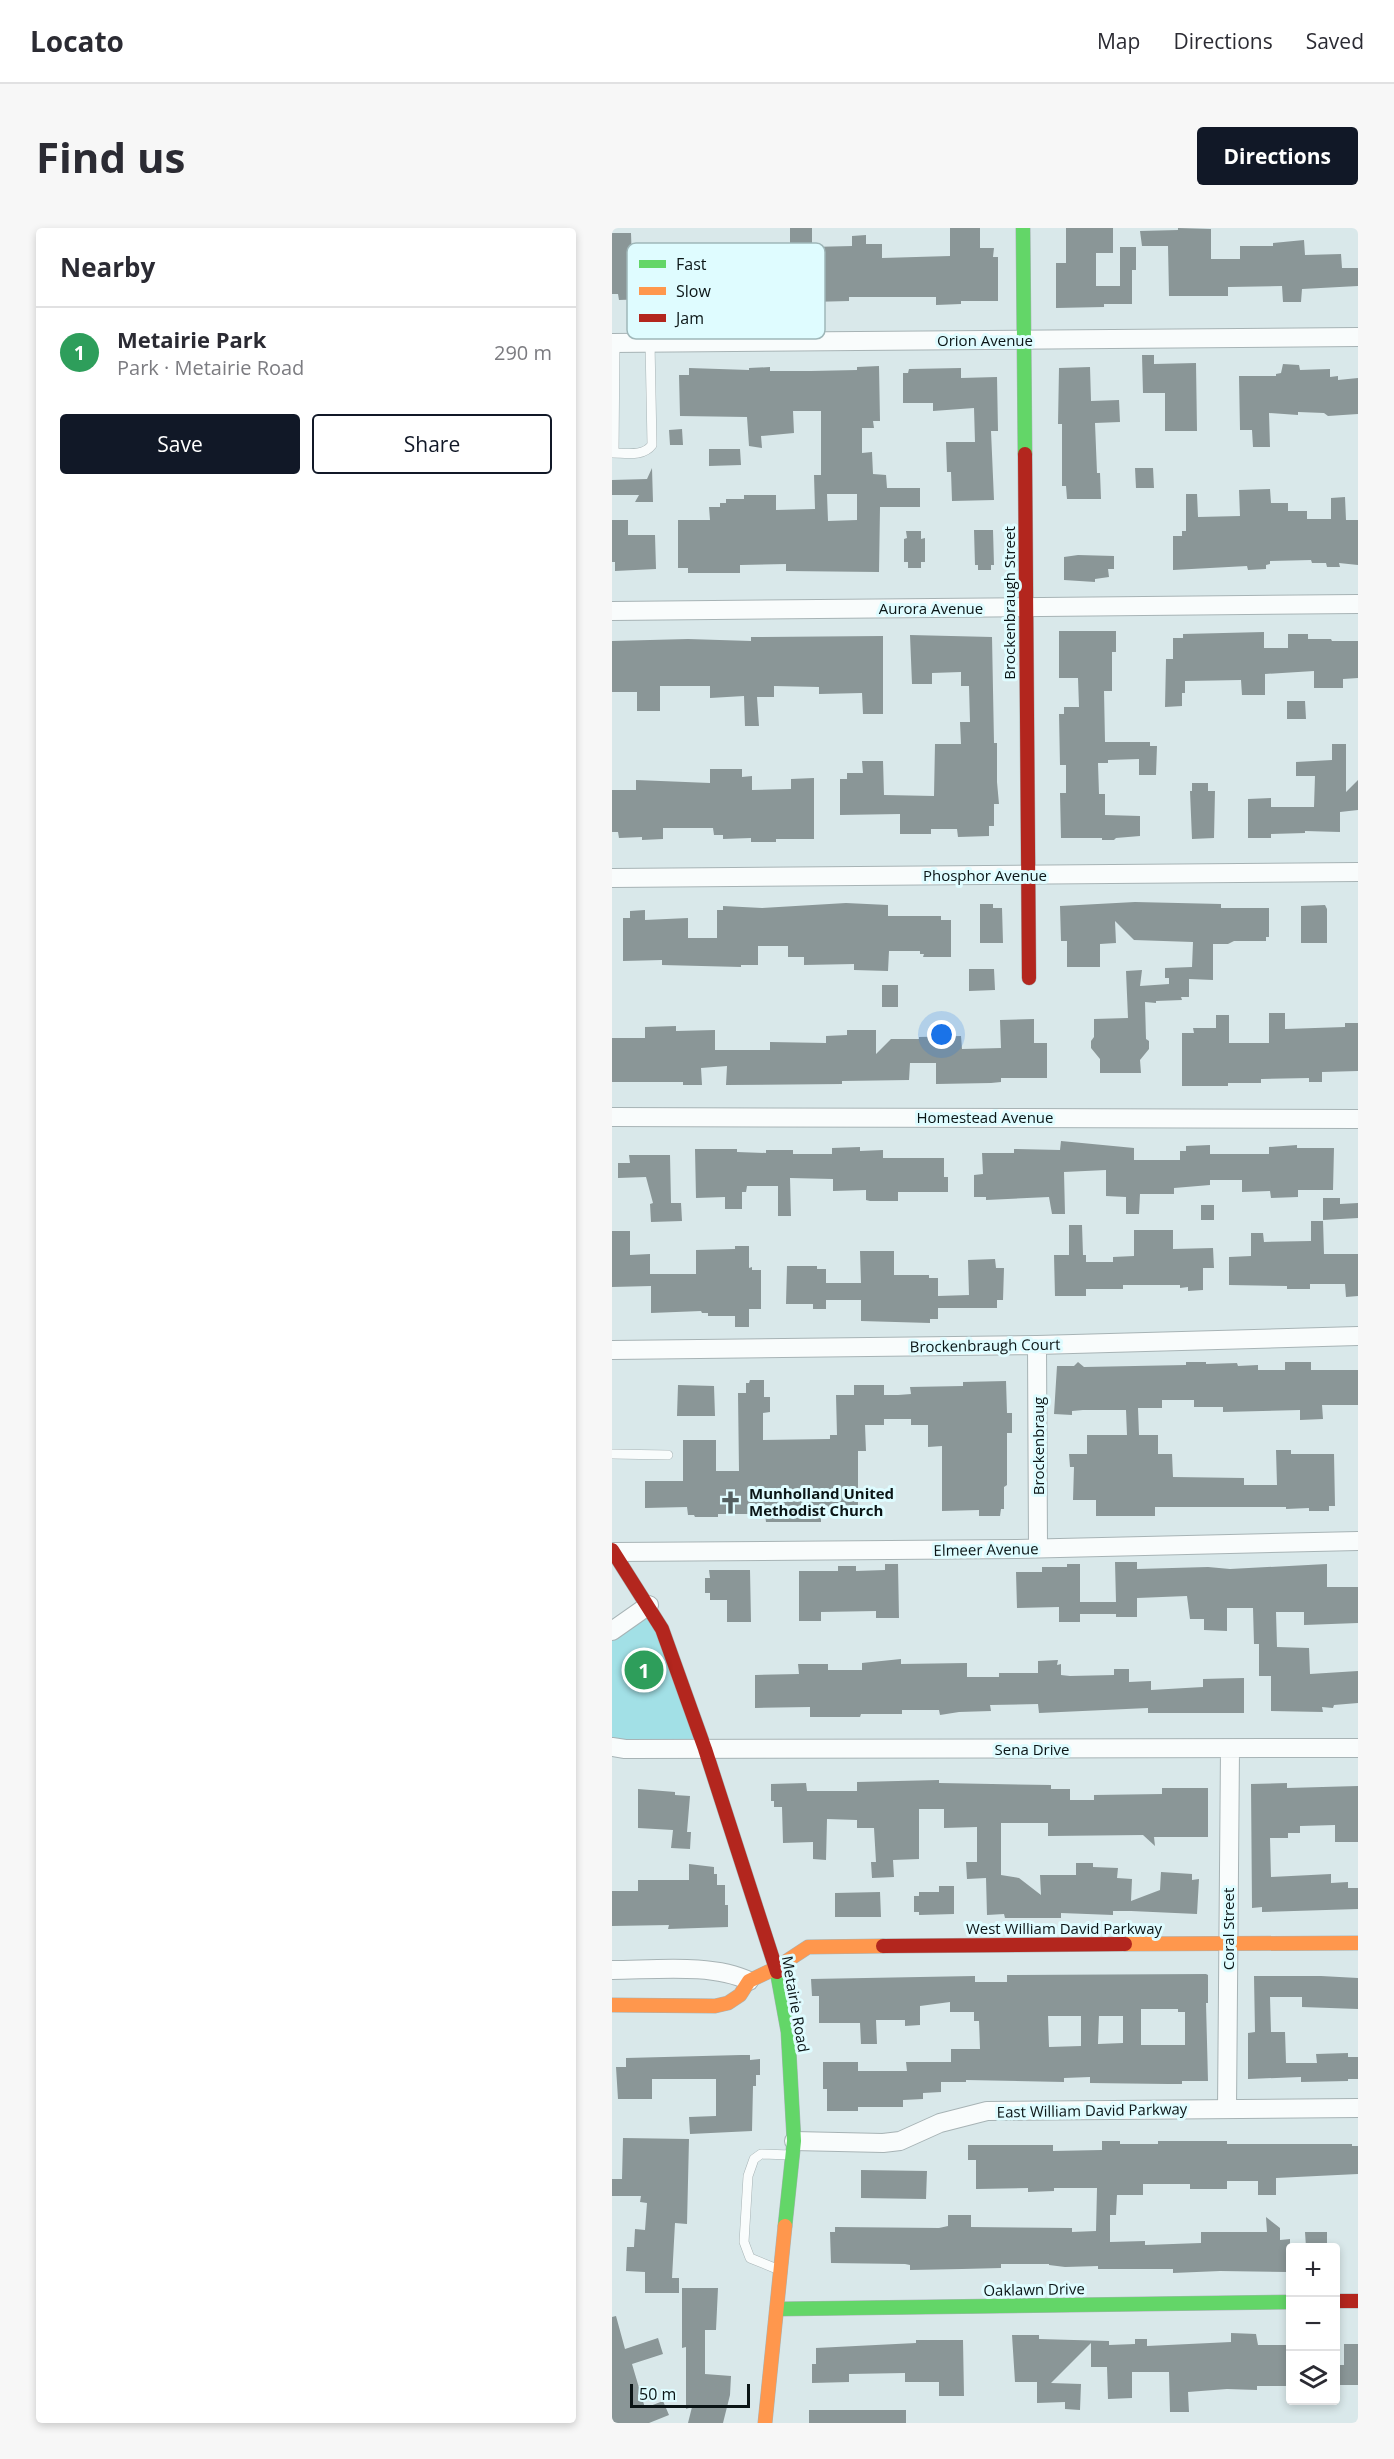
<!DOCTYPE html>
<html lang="en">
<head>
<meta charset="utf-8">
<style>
  :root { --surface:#fff; --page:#f7f7f7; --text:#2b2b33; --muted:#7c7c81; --line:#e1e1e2; --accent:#111827 }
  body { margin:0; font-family:"Open Sans",sans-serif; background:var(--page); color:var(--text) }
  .controls { position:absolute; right:18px; bottom:18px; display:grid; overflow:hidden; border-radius:6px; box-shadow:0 3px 9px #0003 }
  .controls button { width:54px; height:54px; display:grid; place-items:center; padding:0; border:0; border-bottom:2px solid var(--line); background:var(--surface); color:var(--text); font:30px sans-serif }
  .scale { position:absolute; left:18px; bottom:15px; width:120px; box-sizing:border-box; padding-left:6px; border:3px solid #0b1516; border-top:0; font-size:16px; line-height:21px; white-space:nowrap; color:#0b1516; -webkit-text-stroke:4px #dffcff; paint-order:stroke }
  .you { position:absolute; left:330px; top:807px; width:21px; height:21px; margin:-15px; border:4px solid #fff; border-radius:50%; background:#1a73e8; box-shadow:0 0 0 9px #1a73e833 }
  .badge { display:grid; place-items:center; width:39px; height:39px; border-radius:50%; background:var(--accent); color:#fff; font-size:20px; font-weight:700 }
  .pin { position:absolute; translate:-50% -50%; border:3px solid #fff; box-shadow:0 2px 6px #0006 }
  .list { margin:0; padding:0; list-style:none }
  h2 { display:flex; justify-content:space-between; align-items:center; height:78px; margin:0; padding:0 24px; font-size:26px }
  h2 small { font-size:20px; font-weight:400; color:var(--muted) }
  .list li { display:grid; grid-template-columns:39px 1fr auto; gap:18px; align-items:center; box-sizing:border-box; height:90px; padding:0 24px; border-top:2px solid var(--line) }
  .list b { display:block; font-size:22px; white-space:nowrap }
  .list p { margin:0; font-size:20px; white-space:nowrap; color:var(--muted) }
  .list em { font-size:20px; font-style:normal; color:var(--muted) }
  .actions { display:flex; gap:12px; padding:18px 24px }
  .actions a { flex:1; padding:14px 0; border:2px solid var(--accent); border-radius:6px; text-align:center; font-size:21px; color:var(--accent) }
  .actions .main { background:var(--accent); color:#fff }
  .icon { flex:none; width:33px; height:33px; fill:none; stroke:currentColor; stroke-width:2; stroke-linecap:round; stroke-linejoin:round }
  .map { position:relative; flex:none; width:746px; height:2195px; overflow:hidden; border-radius:6px }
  header { display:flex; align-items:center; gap:36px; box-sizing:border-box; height:84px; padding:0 30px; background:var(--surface); border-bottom:2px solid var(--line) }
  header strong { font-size:28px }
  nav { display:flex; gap:33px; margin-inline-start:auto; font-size:21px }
  .intro { display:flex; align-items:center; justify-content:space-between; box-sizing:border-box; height:144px; padding:0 36px }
  h1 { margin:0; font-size:42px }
  .button { padding:15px 27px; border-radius:6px; background:var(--accent); color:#fff; font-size:21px; font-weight:700 }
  main { display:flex; gap:36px; padding:0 36px }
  aside { flex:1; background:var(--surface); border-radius:6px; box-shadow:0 3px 9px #0003 }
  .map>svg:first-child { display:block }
</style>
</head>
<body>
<header>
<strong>Locato</strong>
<nav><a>Map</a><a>Directions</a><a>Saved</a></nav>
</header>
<div class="intro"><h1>Find us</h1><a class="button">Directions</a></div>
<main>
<aside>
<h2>Nearby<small></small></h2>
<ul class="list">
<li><span class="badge" style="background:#2e9e5b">1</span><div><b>Metairie Park</b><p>Park · Metairie Road</p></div><em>290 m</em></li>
</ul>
<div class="actions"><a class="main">Save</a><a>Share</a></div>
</aside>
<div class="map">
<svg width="746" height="2195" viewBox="0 0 746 2195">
  <rect width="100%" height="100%" fill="#d9e8ea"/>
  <!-- green -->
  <path fill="#a2e0e6" d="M37 1377 93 1521 0 1518V1401Z"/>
  <!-- building -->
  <path fill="#8a9697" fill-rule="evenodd" d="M178 0H200V19L240 18V8L254 7V16H270V30L338 28V0H368V20H382L381 29H386V73H349V76L324 77V69H237V73L159 75V77H99V73L38 74V71L7 72 6 66H0V5H19L20 34 97 30 96 16H122V19L126 18 127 31H174L175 23H178Z
    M454 0H501V25H484V58H508V19H524V42H520V76H492V79L444 80V35H454Z
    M566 0 599 1V31H628V18H661V15L692 12 693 27 729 26 730 40H746V58L690 61 689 74H671L670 58 616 59V68H557L556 18H530L528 3 566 2Z
    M530 127H542V136L584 135 585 203H553V165H531Z
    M671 136 687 137 688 142 718 141V149L726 148V152L746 150V186L716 188 712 185 686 184V187L657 185 658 219H641L640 202H628L627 148H664V146L669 145Z
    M267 138 268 193H261L262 200H250V225L260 224 261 246 274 247 275 260H308V279H268L267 344 174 343V336L128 337V345H76V340H66V292H98L97 279H108V275H114V271H132V267H164V282L203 281 202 247H209V183H181L182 205 149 208 150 220 137 218 135 189 68 188 67 147H77V140L137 142V140L158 139V143H199L245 142V139ZM215 266H245V292L216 293Z
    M478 139 479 173 507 172 508 194 483 195 485 245H488L489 271H455L454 258H450V196H446L447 140Z
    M349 140V150L385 149 386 203H379L382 272 340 273 339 244H335L334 214H363L362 180 321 183V175H291V145H296L297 141Z
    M70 201 71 217H58L57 202Z
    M97 221H128L129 237 97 238Z
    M40 240 41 274H23L27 267H0V252L35 251Z
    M523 240H541L542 260H524Z
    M658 261 659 275H676V283H695V291H719V270L733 269 734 292H746V337L727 335 728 339H715L714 335H700L699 332 658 333V336L654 337V341L636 342 635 338 561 342V308H570V303H574V266H585L586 289 628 288 627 262Z
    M0 292H16V307H43L44 341 3 343V334H0Z
    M362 302H381L382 337H379V342H366V337H363Z
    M294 303H309V311L313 310V334H309V340H296V334H292V311L295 310Z
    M466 327 502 328V341H496L497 349 483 351V354L452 352V329Z
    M447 403H504V424H500V463H492L493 514H538V518H545L544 547H527V531L496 532V535H486L487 566H493V587L528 588V608L504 610 502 612H490V610H449L448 565H454V537H448L447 486H452V479H467L466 450H447Z
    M652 404V420H676V406H696V411H719L720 413H746V450L731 451V460H702V443L653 446V467H630L629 452 573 453V465H570V478L553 479 554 431H561V410H571V406Z
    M298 407 380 409 382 515H385V554L387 576H382V598H377V608L346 609 345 601H319V606H288V586L228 587V551H235V545H251L250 533H271L272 567 322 568 323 516H349L348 494H358L357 458H349V444L320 445V456H300Z
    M271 408V486H251L250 465 207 466V459L162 458V469H145L147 498H133L132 468 98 470V458H48V483H25V464H0V413L76 411 139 413V409Z
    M675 473H693L694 491H675Z
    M720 516H734V564L746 552V582L728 584V604L693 603V605L659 606V610H636V571L659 570V579H702L703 548H684V534L720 532Z
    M98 541H130V549L140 548V562L179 561V551L202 550V611H164V614H139V610L111 611V607H102L101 600H51V611L30 612V609L7 610 6 604H0V562H24V552L98 555Z
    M580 555H596V563H603L602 610 580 611 578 563H580Z
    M523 674 609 676V680H657V709H654V713H622L616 716H601V752L577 751V769H569L570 772 544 773V775L533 774 534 811 537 813V821L528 832 529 845H488V831L479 820V813L482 809V791L516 790 514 743 530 742 528 758 557 756V750H553V740L580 739 581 714 522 712 503 693 504 715 488 716V739H455V713H449L448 678Z
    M234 675 276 677V688H329V692H339V729H311L312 726H308V723H277L276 743 242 742V736L192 737V729H176V718H146V737H129V739L50 737V732L11 733V690H18V683L33 682V692L76 690V710H105V682H111V678L150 680Z
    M368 676H381V680H390L391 715H368Z
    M713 677 715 681V715H689V678Z
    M357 741H382L383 762 357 763Z
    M270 757H286V779H270Z
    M657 785H673V801L733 799V795H746V843L710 844V854H697V850L649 851V855H616V858H570V805H582L581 800H604V787H617V815H657Z
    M422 791V815H435V850H389V854L379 855 324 856V835H298L297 852 230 853V856L114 857 115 838 89 840 90 857H71V854H0V810H33V799L64 798V803L103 802V822H158V814L214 815V808L235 807V802H264V826L279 811H307V809L349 808 350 821 389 820 388 792Z
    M449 913 522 920V932H568V923H574V918L598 917V926H657V919L685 917V920H722L721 962H686V969L659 970 658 963 630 964V952H598V957L562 960V966H528L527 986H514V969L494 968V942L452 944 453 986H440L437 969 374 972V969H362V947L371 946 370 925H402V921L448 922Z
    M248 919V923L271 922V930H332V949H336V964H286V973H258L254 972V962L221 963V951L178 950 179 988H166V958H135L134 964H130V981H113V969L84 970 83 921H125V924L154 925V922H181V926H220V920Z
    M17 927H58L59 975H69L70 993 39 994 38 976 41 975 34 949 6 950V935H18Z
    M711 970H728V976L746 975V990L711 992Z
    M589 977H602V992H589Z
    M699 993H711L712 1026H746V1068L734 1069 733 1056H698V1061H675V1058L617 1057V1029L639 1028V1005H651L652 1014 699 1013Z
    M457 997H470L471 1027H474V1034H501V1029L522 1028V1002H561V1021L601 1020 602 1040H591V1062L576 1063V1059L568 1060V1057H511V1061H474V1068H443L442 1027H457Z
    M0 1003H18V1027L38 1026V1046H84V1022L123 1021V1018H137V1040L140 1039V1042H149V1081H137V1099H123V1088H96V1085H90L89 1083 39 1085V1058L0 1059Z
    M248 1023H282V1047H317V1050H326V1068L357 1067 356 1032 383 1031 384 1040H392L391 1072H385V1080H326V1091H318V1095L249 1093V1072H214V1081H201V1076H174L175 1038H205V1041H214V1055H249Z
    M466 1134 472 1139 574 1137V1134H594V1136L625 1135 626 1138 646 1137V1142H673V1134H699V1142H746V1177H710L711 1191 688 1192V1182L611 1184V1179H582V1172H550V1180H526L527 1207H546V1226H560L561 1249 632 1250V1257H665L664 1222H679V1226H722L723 1278H717V1283H697V1280L674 1281V1279H543V1288H484V1272H461L462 1239H458L457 1226H475V1207H515L514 1182H471L460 1183V1187L442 1186 445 1138H462Z
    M138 1152H152V1169H158V1184L151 1185V1212L218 1211V1207H225L224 1167H242V1157H272V1167H286L299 1166 298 1159 351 1158V1154L394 1153 395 1185H400V1205H395V1257L392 1259V1281H389L388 1288H367V1282L330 1283V1218L316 1219V1197H299V1191H272V1197H253L254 1223H246V1288H209V1294H154L153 1286H106V1289H83L82 1287H76L75 1279 33 1280V1253H71V1212H104V1243H127L126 1165H134V1155H137Z
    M66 1157 102 1158 103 1188H65Z
    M503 1334H525V1341L596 1339 618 1341 715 1336V1359H746V1395L692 1397V1384H664L665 1419 697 1420 698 1446 746 1443V1475L722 1477 721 1480 710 1479 711 1484 659 1483V1448H647V1416H642L641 1380H615V1403L592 1402V1391H578L575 1368 525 1370V1389H504V1386H468V1394H447V1379L405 1380 404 1344H430V1339H455V1336H468V1374H504Z
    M273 1336H286L287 1390H264V1383L209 1384V1393H187V1343H226V1338H244V1343L273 1342Z
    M97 1342H138L139 1394H115V1372H98V1365H93V1350H98Z
    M289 1431V1436L355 1435V1449H387V1445H426V1433L446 1432 445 1437 449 1436V1447L458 1448 502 1447V1441H517V1454L539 1453V1462L591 1459V1451L632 1450V1485H536V1480L427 1485 426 1476 378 1477 379 1483 347 1484 328 1487 327 1482H290V1486H249L248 1489H198V1479L143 1480V1447L187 1446 186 1436H216V1442H250V1435Z
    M327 1552V1555L439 1557V1561H458V1572H482V1567L550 1566V1560H596V1609H542L543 1618 531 1607 436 1608V1595H389V1647L407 1650 429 1667 428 1647H464V1635H481V1639L506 1640 505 1650 520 1651 519 1673 548 1662 549 1644 580 1646V1652L587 1651 585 1686 519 1683H501V1687L449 1685V1690H393L392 1686 375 1687 374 1650 355 1651 354 1634H365V1599L332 1600V1581H307V1631L281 1632 282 1649 260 1650 259 1634H264L262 1600H245V1592L215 1591 214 1632 201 1631V1614L171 1615 170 1579H162V1573H159V1556L194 1555 195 1563H245V1554Z
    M675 1555V1560L746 1558V1614H723V1597L688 1598V1605H676V1610H658L659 1649 719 1646V1655L736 1654V1660H746V1681L650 1684V1679L640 1680 639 1556Z
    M26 1561 63 1564V1567L78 1568 75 1604H79L78 1621 59 1620 61 1602 26 1600Z
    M77 1636 102 1639V1646H105V1657H113V1677H116V1699L56 1701 57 1697 0 1698V1663H26V1652H77Z
    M327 1658H342V1686L307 1687V1684H302V1668H307V1664H327Z
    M268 1664 269 1689H223V1665Z
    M594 1746 596 1747V1775H594L596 1853H570V1856H556L478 1855V1849L452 1850V1854L354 1852V1854H329V1864L311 1865V1871L291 1872V1879H246V1883H215V1861H211V1834H246V1843H295L294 1834H339V1821H368L367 1793H362V1784H338V1774L308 1778V1797L293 1798V1792H264L265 1816H249L248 1795H207V1768H200L199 1751 363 1748V1754H395V1747ZM529 1781H566V1784H573V1817H529ZM436 1788H469V1818L437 1819ZM487 1788H511V1815L486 1816Z
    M642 1748H709L746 1750V1781L690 1779V1769H658L659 1804H673L674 1835H705L704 1826 736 1825V1829H746V1851H736V1853L689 1854V1849L636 1851V1805L643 1804Z
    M129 1827H138V1832L148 1831V1847H144V1858H141L140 1903 78 1906 77 1889 104 1888V1851H40V1871H6L4 1839H14V1830Z
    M11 1910 77 1911 75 1996 63 1995 60 2050H67V2065H33V2044L14 2043 15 2019H22L23 2001 33 2002 35 1975 28 1974 29 1968H0V1951H10Z
    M490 1913H508V1916H546V1913H615V1916H740V1918H746V1946L664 1950V1967H646V1953H615V1961H578V1956H531V1967H505L504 1987H498V2014L533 2013V2017L589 2015V2004H655L654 1989 668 2000V2012L678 2011V2038H675V2044L608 2043 561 2045V2041H486V2038L453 2039 437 2037V2036H389V2040L350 2041 298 2042V2037L293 2036 219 2035 218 2004H223V1999L327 2000 336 1998V1987H359V1999L460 2000V2004L484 2003 485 1960H442V1963L416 1964V1960L364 1961V1932H356V1917H441V1923L490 1922Z
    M249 1942 315 1943 314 1971 249 1970Z
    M693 2004H715V2019H694Z
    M70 2060H106L104 2102H93V2146L119 2148 118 2167 111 2195H76L80 2179 74 2181V2119L70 2120Z
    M4 2088 13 2121 46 2110 51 2126 20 2136 33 2180 51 2173 57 2187 37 2195H0V2089Z
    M619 2105 644 2106 646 2117H678V2158H645V2162L615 2161 576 2164 577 2184H558L557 2144H520V2170L496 2171 495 2139H479V2115L439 2155 469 2156 468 2182 453 2181V2174L425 2175V2154H403L400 2107H427V2111L497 2113V2117L523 2116V2111H535V2118L619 2114Z
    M304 2112H351L352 2168H327V2154H293V2145L237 2146V2154L200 2155V2136H204V2120L304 2115Z
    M732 2116H746V2157H728V2137H732Z
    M197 2182H294V2195H197Z"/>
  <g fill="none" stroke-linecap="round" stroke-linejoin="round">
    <defs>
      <path id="lane" d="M0 225C14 225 31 229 40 217L38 115
        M2 225 3 115
        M0 1226 56 1227
        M165 2041 138 2030 132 2014 136 1948 142 1931 149 1926 179 1927"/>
      <path id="street" d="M0 115 746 109
        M0 383 746 376
        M0 650 746 644
        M0 889 746 891
        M425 1117 426 1320
        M0 1122 425 1117 746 1108
        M2 1324 405 1321 746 1313
        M0 1403 37 1377
        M0 1519 13 1521 746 1520
        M0 1742C41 1742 101 1735 137 1753
        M615 1881 618 1521
        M182 1913 271 1915 288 1913 328 1895 375 1883 746 1880"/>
      <path id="fast" d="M411 0 413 226
        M165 1744 176 1804 182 1913 173 1998
        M166 2081 678 2074"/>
      <path id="slow" d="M513 1716 746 1715
        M0 1777 103 1778 116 1775 128 1767 137 1753 164 1740 196 1719 271 1718
        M153 2195 173 1998"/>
      <path id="jam" d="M413 226 417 750
        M0 1322 50 1401 93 1521 165 1744
        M271 1718 513 1716
        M724 2073H746"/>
    </defs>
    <!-- lane casing -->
    <use href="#lane" stroke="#a7b3b5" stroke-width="10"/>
    <!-- street casing -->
    <use href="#street" stroke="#a7b3b5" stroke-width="20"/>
    <!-- fast casing -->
    <use href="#fast" stroke="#a7b3b5" stroke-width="15"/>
    <!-- slow casing -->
    <use href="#slow" stroke="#a7b3b5" stroke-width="15"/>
    <!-- jam casing -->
    <use href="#jam" stroke="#a7b3b5" stroke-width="15"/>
    <!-- lane -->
    <use href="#lane" stroke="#f9fcfc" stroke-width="9"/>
    <!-- street -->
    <use href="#street" stroke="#f9fcfc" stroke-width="18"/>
    <!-- fast -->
    <use href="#fast" stroke="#63d668" stroke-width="14"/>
    <!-- slow -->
    <use href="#slow" stroke="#ff974d" stroke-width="14"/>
    <!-- jam -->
    <use href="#jam" stroke="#b3261e" stroke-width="14"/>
  </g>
  <!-- icons -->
  <defs>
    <symbol id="church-bare" viewBox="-9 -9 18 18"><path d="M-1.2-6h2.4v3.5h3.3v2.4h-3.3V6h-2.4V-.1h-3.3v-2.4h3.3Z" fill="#535f60" stroke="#dffcff" stroke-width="2.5" paint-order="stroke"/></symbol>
  </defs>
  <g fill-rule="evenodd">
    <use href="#church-bare" x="102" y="1258" width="33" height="33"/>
  </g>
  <g text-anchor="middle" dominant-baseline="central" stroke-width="6" stroke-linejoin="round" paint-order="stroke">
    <!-- street labels -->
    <g font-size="15" fill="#0b1516" stroke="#dffcff">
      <text x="373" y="112">Orion Avenue</text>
      <text transform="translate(397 375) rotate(-90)">Brockenbraugh Street</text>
      <text x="319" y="380">Aurora Avenue</text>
      <text x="373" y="647">Phosphor Avenue</text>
      <text x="373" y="889">Homestead Avenue</text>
      <text transform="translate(373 1117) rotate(-1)">Brockenbraugh Court</text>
      <text transform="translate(426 1218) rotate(-90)">Brockenbraug</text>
      <text transform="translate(374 1321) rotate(-1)">Elmeer Avenue</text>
      <text x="420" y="1521">Sena Drive</text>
      <text x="452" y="1700">West William David Parkway</text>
      <text transform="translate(616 1701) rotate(-90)">Coral Street</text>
      <text transform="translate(184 1776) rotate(80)">Metairie Road</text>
      <text transform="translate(480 1882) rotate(-1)">East William David Parkway</text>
      <text transform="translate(422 2061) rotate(-1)">Oaklawn Drive</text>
    </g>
    <!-- poi labels -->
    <g font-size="15" font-weight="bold" fill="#0b1516" stroke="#dffcff" text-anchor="start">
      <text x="137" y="1265">Munholland United<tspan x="137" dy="17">Methodist Church</tspan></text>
    </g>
  </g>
  <!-- legend -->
  <rect x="15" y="15" width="198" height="96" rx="9" fill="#dffcff" stroke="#9fb7b9" stroke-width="1.5"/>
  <rect x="27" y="32" width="27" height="8" fill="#63d668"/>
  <rect x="27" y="59" width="27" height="8" fill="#ff974d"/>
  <rect x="27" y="86" width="27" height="8" fill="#b3261e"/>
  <g font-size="16" fill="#0b1516">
    <text x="64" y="42">Fast</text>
    <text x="64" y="69">Slow</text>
    <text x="64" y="96">Jam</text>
  </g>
</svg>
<div class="controls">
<button>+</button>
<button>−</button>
<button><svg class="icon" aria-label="layers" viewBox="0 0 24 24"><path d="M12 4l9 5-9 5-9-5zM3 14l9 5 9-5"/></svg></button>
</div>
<div class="scale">50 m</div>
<div class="you"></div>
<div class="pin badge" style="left:32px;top:1442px;background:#2e9e5b">1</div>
</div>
</main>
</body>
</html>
